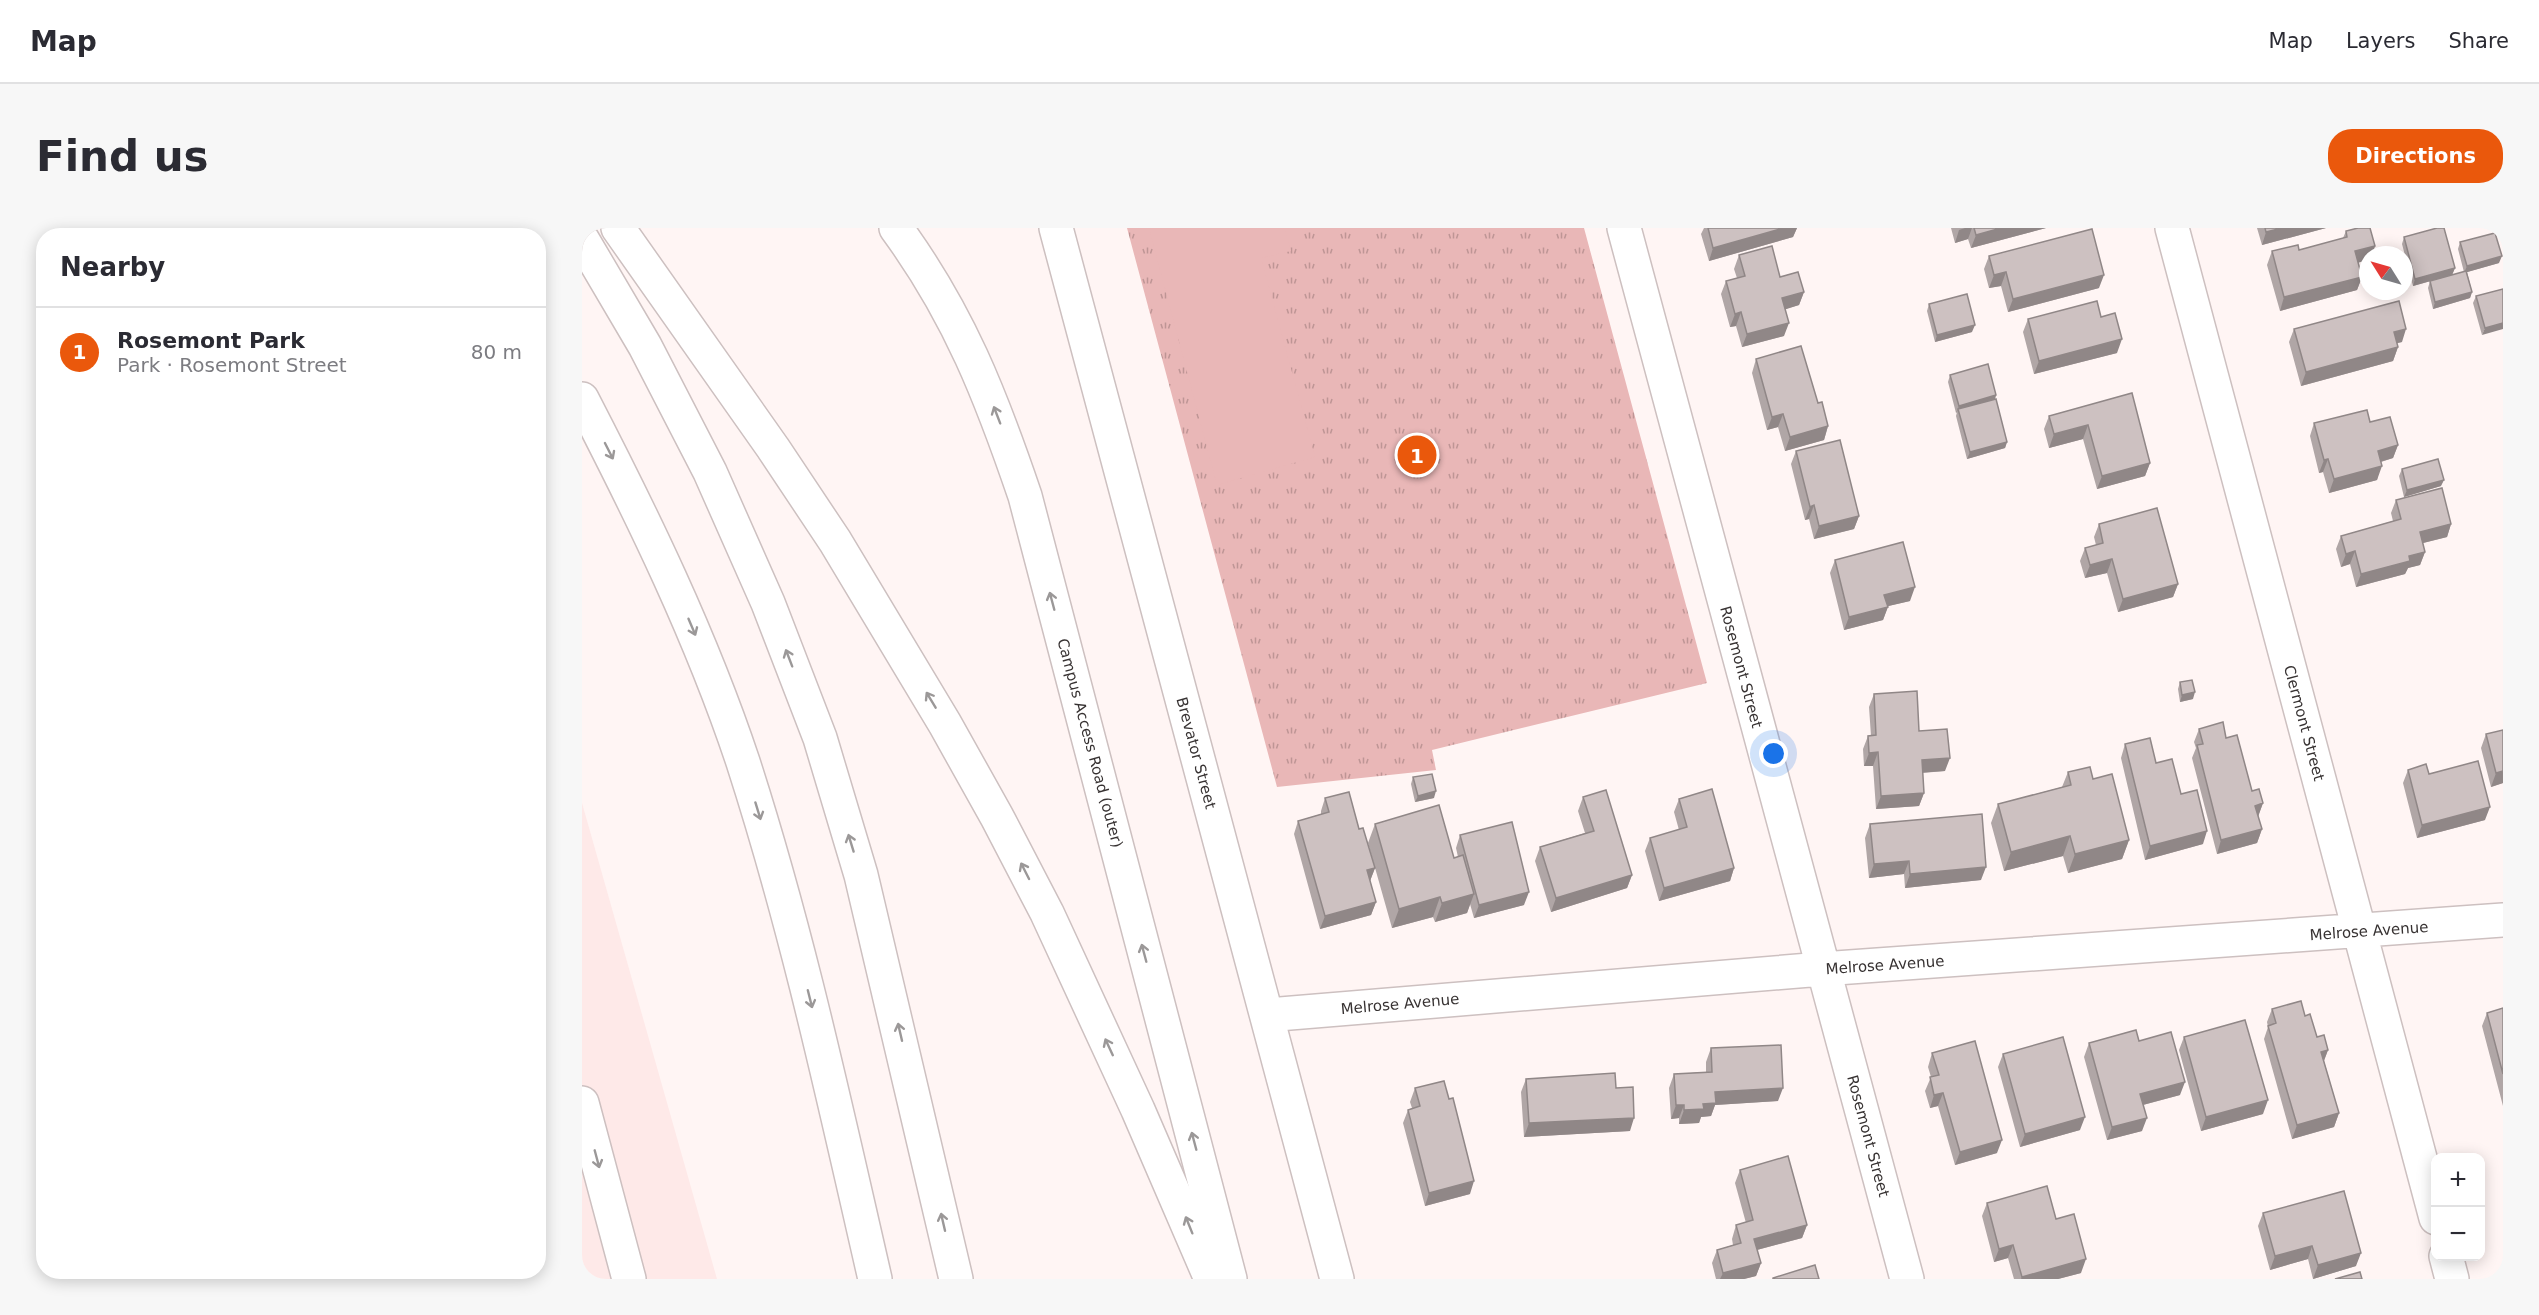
<!DOCTYPE html>
<html lang="en">
<head>
<meta charset="utf-8">
<style>
  :root { --surface:#fff; --page:#f7f7f7; --text:#2b2b33; --muted:#7c7c81; --line:#e1e1e2; --accent:#ea580c }
  body { margin:0; font-family:"DejaVu Sans",sans-serif; background:var(--page); color:var(--text) }
  .controls { position:absolute; right:18px; bottom:18px; display:grid; overflow:hidden; border-radius:12px; box-shadow:0 3px 15px #0003 }
  .controls button { width:54px; height:54px; display:grid; place-items:center; padding:0; border:0; border-bottom:2px solid var(--line); background:var(--surface); color:var(--text); font:30px sans-serif }
  .compass { position:absolute; left:1777px; top:18px; width:54px; height:54px; border-radius:50%; background:var(--surface); box-shadow:0 3px 15px #0003; rotate:307deg }
  .you { position:absolute; left:1192px; top:526px; width:21px; height:21px; margin:-15px; border:4px solid #fff; border-radius:50%; background:#1a73e8; box-shadow:0 0 0 9px #1a73e833 }
  .badge { display:grid; place-items:center; width:39px; height:39px; border-radius:50%; background:var(--accent); color:#fff; font-size:20px; font-weight:700 }
  .pin { position:absolute; translate:-50% -50%; border:3px solid #fff; box-shadow:0 2px 6px #0006 }
  .list { margin:0; padding:0; list-style:none }
  h2 { display:flex; justify-content:space-between; align-items:center; height:78px; margin:0; padding:0 24px; font-size:26px }
  h2 small { font-size:20px; font-weight:400; color:var(--muted) }
  .list li { display:grid; grid-template-columns:39px 1fr auto; gap:18px; align-items:center; box-sizing:border-box; height:90px; padding:0 24px; border-top:2px solid var(--line) }
  .list b { display:block; font-size:22px; white-space:nowrap }
  .list p { margin:0; font-size:20px; white-space:nowrap; color:var(--muted) }
  .list em { font-size:20px; font-style:normal; color:var(--muted) }
  .map { position:relative; flex:none; width:1921px; height:1051px; overflow:hidden; border-radius:24px }
  header { display:flex; align-items:center; gap:36px; box-sizing:border-box; height:84px; padding:0 30px; background:var(--surface); border-bottom:2px solid var(--line) }
  header strong { font-size:28px }
  nav { display:flex; gap:33px; margin-inline-start:auto; font-size:21px }
  .intro { display:flex; align-items:center; justify-content:space-between; box-sizing:border-box; height:144px; padding:0 36px }
  h1 { margin:0; font-size:42px }
  .button { padding:15px 27px; border-radius:24px; background:var(--accent); color:#fff; font-size:21px; font-weight:700 }
  main { display:flex; gap:36px; padding:0 36px }
  aside { flex:1; background:var(--surface); border-radius:24px; box-shadow:0 3px 15px #0003 }
  .map>svg:first-child { display:block }
</style>
</head>
<body>
<header>
<strong>Map</strong>
<nav><a>Map</a><a>Layers</a><a>Share</a></nav>
</header>
<div class="intro"><h1>Find us</h1><a class="button">Directions</a></div>
<main>
<aside>
<h2>Nearby<small></small></h2>
<ul class="list">
<li><span class="badge">1</span><div><b>Rosemont Park</b><p>Park · Rosemont Street</p></div><em>80 m</em></li>
</ul>
</aside>
<div class="map">
<svg width="1921" height="1051" viewBox="0 0 1921 1051">
  <defs>
    <pattern id="park-tufts" width="24" height="20" patternUnits="userSpaceOnUse" patternTransform="scale(1.5)"><rect width="24" height="20" fill="#e9b7b7"/><path d="M3 7l-1-3M5 7V3M7 7l1-3M15 17l-1-3M17 17v-4M19 17l1-3" fill="none" stroke="#be9595"/></pattern>
  </defs>
  <rect width="100%" height="100%" fill="#fff5f4"/>
  <!-- built -->
  <path fill="#fee9e8" d="M0 575 135 1051H0Z"/>
  <!-- park -->
  <path fill="url(#park-tufts)" d="M545 0H1002L1125 455 850 522 854 542 695 559Z"/>
  <!-- garden -->
  <path fill="#e9b7b7" d="M567 0H703L709 23 679 30 733 229 635 257Z"/>
  <g fill="none" stroke-linecap="round" stroke-linejoin="round">
    <defs>
      <path id="street" d="M1042 0 1325 1051
        M1590 0 1854 990
        M685 787 1240 741 1921 692
        M1864 1028 1870 1051"/>
      <path id="secondary" d="M314 0C377 86 409 168 443 268L648 1051
        M474 0 755 1051
        M0 875 47 1051"/>
      <path id="highway" d="M36 0 191 220 253 313 363 496 415 589 465 685 556 882 629 1051
        M0 11 63 118 128 244 186 375 238 510 279 647 374 1051
        M0 171C61 289 119 408 161 534 216 704 253 877 293 1051"/>
    </defs>
    <!-- street casing -->
    <use href="#street" stroke="#cdc0c0" stroke-width="36"/>
    <!-- secondary casing -->
    <use href="#secondary" stroke="#cdc0c0" stroke-width="36"/>
    <!-- highway casing -->
    <use href="#highway" stroke="#cdc0c0" stroke-width="36"/>
    <!-- street -->
    <use href="#street" stroke="#fff" stroke-width="33"/>
    <!-- secondary -->
    <use href="#secondary" stroke="#fff" stroke-width="33"/>
    <!-- highway -->
    <use href="#highway" stroke="#fff" stroke-width="33"/>
  </g>
  <!-- wall -->
  <path fill="#b0a6a6" d="M1122 0H1215L1211 9 1127 33 1119 6Z
    M1369 0H1464L1389 20 1386 11 1373 15Z
    M1675 0H1744L1680 17Z
    M1764 3 1793 18 1790 27H1786L1776 35 1780 49 1775 62 1698 83 1685 37 1690 23 1717 22 1761 10Z
    M1822 9 1873 40 1870 47 1831 58 1820 16Z
    M1878 14 1917 35 1885 44 1890 64 1888 70 1851 81 1846 60 1848 53 1882 44 1876 21Z
    M1157 27 1198 49 1222 64 1217 77 1203 81 1202 108 1160 119 1154 98 1148 99 1139 66 1144 53 1155 50 1152 41Z
    M1407 28 1517 60 1426 84 1419 58 1407 60 1402 41Z
    M1921 61 1900 107 1891 75 1894 68Z
    M1347 76 1390 104 1353 114 1345 83Z
    M1519 89 1535 125 1452 146 1441 104 1446 91Z
    M1712 101 1820 114 1815 115 1816 119 1811 133 1719 158 1707 114Z
    M1174 131 1236 175 1246 198 1242 212 1203 223 1196 199 1185 202 1170 145Z
    M1368 147 1414 167 1413 171 1425 214 1423 220 1385 231 1374 188 1375 184 1374 185 1366 154Z
    M1550 165 1568 235 1563 248 1515 261 1501 211 1467 220 1462 201 1467 188Z
    M1788 194 1816 217 1811 230 1799 234 1795 252 1747 265 1741 244 1737 245 1728 208 1732 195Z
    M1214 223 1277 288 1272 301 1232 311 1227 291 1223 292 1209 236Z
    M1820 241 1859 258 1822 269 1817 248Z
    M1814 272 1869 296 1865 309 1841 315 1843 324 1838 337 1826 340 1823 346 1774 359 1768 336 1759 339 1754 321 1759 308 1811 293 1809 285Z
    M1517 296 1596 356 1591 369 1536 384 1525 345 1503 350 1498 333 1503 320 1514 317 1512 309Z
    M1253 332 1328 373 1306 378 1301 392 1262 402 1248 345Z
    M1598 454 1611 471 1598 474 1596 461Z
    M1292 466 1337 503 1363 543 1340 545 1342 565 1337 578 1294 581 1291 538H1282L1281 521 1286 508H1289L1287 479Z
    M1617 501 1644 510 1670 563 1681 575 1676 588 1680 601 1675 615 1635 626 1610 530 1614 520 1612 514Z
    M1904 506 1921 555 1909 559 1899 520Z
    M1543 516 1574 535 1599 566 1621 616 1563 632 1539 530Z
    M1826 542 1847 546 1903 592 1835 610 1821 555Z
    M1486 544 1511 551 1547 612 1540 631 1486 645 1481 628 1422 643 1409 595 1416 576 1480 559Z
    M831 549 852 570 833 574 829 556Z
    M1001 569 1050 647 1045 660 969 684 953 633 958 619 1003 605 996 583Z
    M743 570 777 601 793 640 788 653 794 674 789 687 738 701 712 606 716 593 739 586V583Z
    M1097 571 1152 640 1148 653 1077 673 1063 623 1068 610 1097 602 1092 584Z
    M793 596 872 630 876 629 874 620 878 607 942 677 892 690 888 676 885 685 853 694 851 689 810 700 786 615Z
    M1288 596 1399 652 1323 660 1322 646 1287 650 1283 610Z
    M1921 780V878L1900 798 1905 785Z
    M1690 781 1735 809 1746 822 1742 833 1757 885 1752 899 1710 911 1682 811 1686 799 1685 794Z
    M1602 809 1681 886 1619 903 1597 822Z
    M1557 813 1598 867 1561 877 1560 903 1525 912 1502 829 1507 815Z
    M1129 820 1196 873 1133 877 1129 888 1119 889 1117 895 1097 896V890L1089 891 1087 860 1092 846 1124 844V834Z
    M1350 825 1415 925 1373 937 1356 878 1348 880 1343 863 1349 849 1346 839Z
    M1421 826 1498 902 1438 919 1416 839Z
    M944 851 1034 860 1048 903 942 909 939 864Z
    M833 860 888 966 843 978 821 895 826 882 830 880 828 874Z
    M1158 942 1225 997 1220 1010 1175 1022 1179 1035 1174 1048 1162 1051H1134L1130 1035 1135 1022 1151 1017 1150 1011 1154 997 1164 995 1153 955Z
    M1405 975 1474 991 1499 1045 1476 1051H1432L1426 1030 1412 1034 1400 988Z
    M1681 985 1774 1038 1731 1051 1726 1031 1688 1042 1676 998Z"/>
  <!-- shaded-wall -->
  <path fill="#908787" d="M1202 0H1215L1211 9 1127 33 1131 20Z
    M1383 0H1390L1386 11 1373 15 1377 2Z
    M1419 0H1464L1389 20 1394 7Z
    M1700 0H1744L1680 17 1684 4Z
    M1793 18 1790 27H1786V32L1768 37 1773 23Z
    M1920 28 1917 35 1882 45 1885 38Z
    M1873 40 1870 47 1831 58 1833 51Z
    M1424 44 1419 58 1407 60 1412 47Z
    M1522 47 1517 60 1426 84 1431 71Z
    M1780 49 1775 62 1698 83 1702 69Z
    M1222 64 1217 77 1195 84 1200 70Z
    M1890 64 1888 70 1851 81 1853 74Z
    M1159 84 1154 98 1148 99 1153 86Z
    M1207 95 1202 108 1160 119 1165 106Z
    M1921 95V101L1900 107 1903 100Z
    M1393 97 1390 104 1353 114 1355 107Z
    M1824 101 1820 114 1807 117 1812 104Z
    M1540 111 1535 125 1452 146 1457 133Z
    M1816 119 1811 133 1719 158 1724 144Z
    M1414 167 1412 174 1376 181 1375 184 1374 185 1377 178Z
    M1201 186 1196 199 1185 202 1190 189Z
    M1506 197 1501 211 1467 220 1472 206Z
    M1246 198 1242 212 1203 223 1208 209Z
    M1425 214 1423 220 1385 231 1388 224Z
    M1816 217 1811 230 1791 236 1796 223Z
    M1746 231 1741 244 1737 245 1742 232Z
    M1568 235 1563 248 1515 261 1520 248Z
    M1800 238 1795 252 1747 265 1752 251Z
    M1862 252 1859 258 1822 269 1825 262Z
    M1232 277 1227 291 1223 292 1228 279Z
    M1277 288 1272 301 1232 311 1237 298Z
    M1869 296 1865 309 1833 317 1838 304Z
    M1773 323 1768 336 1759 339 1764 326Z
    M1843 324 1838 337 1826 340 1823 346 1774 359 1779 346 1827 328Z
    M1530 331 1525 345 1503 350 1508 337Z
    M1596 356 1591 369 1536 384 1541 371Z
    M1333 359 1328 373 1298 380 1302 367Z
    M1306 379 1301 392 1262 402 1267 389Z
    M1613 464 1611 471 1598 474 1600 467Z
    M1296 524 1291 538H1282L1287 525Z
    M1368 530 1363 543 1335 545 1340 532Z
    M1921 543V555L1909 559 1914 545Z
    M854 563 852 570 833 574 836 568Z
    M1342 565 1337 578 1294 581 1299 568Z
    M1681 575 1676 589 1673 578Z
    M1908 579 1903 592 1835 610 1840 597Z
    M1680 601 1675 615 1635 626 1639 612Z
    M1625 603 1621 616 1563 632 1568 618Z
    M1488 608 1481 628 1422 643 1429 624Z
    M1547 612 1540 631 1486 645 1493 626Z
    M1327 633 1322 646 1287 650 1292 636Z
    M1404 639 1399 652 1323 660 1328 646Z
    M793 640 788 653 785 642Z
    M1152 640 1148 653 1077 673 1082 660Z
    M1050 647 1045 660 969 684 974 670Z
    M947 664 942 677 892 690 897 677Z
    M892 666 885 685 853 694 860 675Z
    M858 669 851 689 810 700 817 681Z
    M794 674 789 687 738 701 743 688Z
    M1746 822 1741 835 1739 824Z
    M1603 854 1598 867 1553 879 1558 866Z
    M1201 860 1196 873 1133 877 1129 888 1119 889 1117 895 1097 896 1102 882 1133 864Z
    M1361 865 1356 878 1348 880 1352 867Z
    M1686 872 1681 886 1619 903 1624 889Z
    M1094 877H1102L1097 890 1089 891Z
    M1757 885 1752 899 1710 911 1715 897Z
    M1503 889 1498 902 1438 919 1443 906Z
    M1052 890 1048 903 942 909 947 895Z
    M1565 890 1560 903 1525 912 1530 899Z
    M1420 912 1415 925 1373 937 1378 924Z
    M892 953 888 966 843 978 847 965Z
    M1225 997 1220 1010 1167 1024 1172 1011Z
    M1431 1017 1426 1030 1412 1034 1417 1021Z
    M1730 1018 1726 1031 1688 1042 1693 1028Z
    M1779 1025 1774 1038 1731 1051 1736 1037Z
    M1504 1031 1499 1045 1476 1051H1439L1440 1049Z
    M1179 1035 1174 1048 1162 1051H1138L1141 1045Z"/>
  <!-- building -->
  <path fill="#cdc1c1" stroke="#908787" stroke-width="1.5" d="M1126 0H1202L1131 20Z
    M1392 0H1419L1394 7Z
    M1683 0H1700L1684 4Z
    M1776 0H1788L1793 18 1773 23 1780 49 1702 69 1690 23 1716 17 1717 22 1765 9 1764 3Z
    M1855 0H1862L1873 40 1833 51 1822 9Z
    M1510 1 1522 47 1431 71 1424 44 1412 47 1407 28Z
    M1913 5 1920 28 1885 38 1878 14Z
    M1190 18 1198 49 1216 44 1222 64 1200 70 1207 95 1165 106 1159 84 1153 86 1144 53 1163 48 1157 27Z
    M1884 43 1890 64 1853 74 1848 53Z
    M1921 61V95L1903 100 1894 68Z
    M1385 66 1393 97 1355 107 1347 76Z
    M1515 73 1519 89 1533 85 1540 111 1457 133 1446 91Z
    M1817 73 1824 101 1812 104 1816 119 1724 144 1712 101Z
    M1219 118 1236 175 1240 174 1246 198 1208 209 1201 186 1190 189 1174 131Z
    M1406 136 1414 167 1377 178 1368 147Z
    M1550 165 1568 235 1520 248 1506 197 1472 206 1467 188Z
    M1414 171 1425 214 1388 224 1376 181Z
    M1785 182 1788 194 1808 189 1816 217 1796 223 1800 238 1752 251 1746 231 1742 232 1732 195Z
    M1258 212 1277 288 1237 298 1232 277 1228 279 1214 223Z
    M1856 231 1862 252 1825 262 1820 241Z
    M1860 260 1869 296 1838 304 1843 324 1827 328 1828 333 1779 346 1773 323 1764 326 1759 308 1819 291 1814 272Z
    M1575 280 1596 356 1541 371 1530 331 1508 337 1503 320 1521 315 1517 296Z
    M1321 314 1333 359 1302 367 1306 379 1267 389 1253 332Z
    M1610 452 1613 464 1600 467 1598 454Z
    M1335 463 1337 503 1365 501 1368 530 1340 532 1342 565 1299 568 1296 524 1287 525 1286 508 1294 507 1292 466Z
    M1641 494 1644 510 1655 507 1670 563 1677 561 1681 575 1673 578 1680 601 1639 612 1615 517 1621 516 1617 501Z
    M1921 502V543L1914 545 1904 506Z
    M1568 510 1574 535 1590 531 1599 566 1615 562 1625 603 1568 618 1543 516Z
    M1896 533 1908 579 1840 597 1826 542 1844 536 1847 546Z
    M1508 539 1511 551 1530 546 1547 612 1493 626 1488 608 1429 624 1416 576 1489 557 1486 544Z
    M850 546 854 563 836 568 831 549Z
    M1130 561 1152 640 1082 660 1068 610 1105 599 1097 571Z
    M1024 562 1050 647 974 670 958 619 1012 603 1001 569Z
    M767 564 777 601 781 600 793 640 785 642 794 674 743 688 716 593 747 584 743 570Z
    M857 577 872 630 881 627 892 666 860 675 858 669 817 681 793 596Z
    M1400 586 1404 639 1328 646 1327 633 1292 636 1288 596Z
    M930 594 947 664 897 677 878 607Z
    M1719 773 1723 788 1728 786 1735 809 1742 807 1746 822 1739 824 1757 885 1715 897 1686 798 1694 795 1690 781Z
    M1921 780V846L1905 785Z
    M1663 792 1686 872 1624 889 1602 809Z
    M1554 802 1557 813 1589 804 1603 854 1558 866 1565 890 1530 899 1507 815Z
    M1481 809 1503 889 1443 906 1421 826Z
    M1393 813 1420 912 1378 924 1361 865 1352 867 1348 849 1357 847 1350 825Z
    M1199 817 1201 860 1133 864 1134 875 1121 876 1122 881 1102 882V877H1094L1092 846 1130 844 1129 820Z
    M1033 845 1034 860 1051 859 1052 890 947 895 944 851Z
    M862 853 867 871 871 870 892 953 847 965 826 882 838 878 833 860Z
    M1206 928 1225 997 1172 1011 1179 1035 1141 1045 1135 1022 1159 1015 1154 997 1171 992 1158 942Z
    M1465 958 1474 991 1492 986 1504 1031 1440 1049 1431 1017 1417 1021 1405 975Z
    M1762 963 1779 1025 1736 1037 1730 1018 1693 1028 1681 985Z
    M1233 1037 1237 1051H1191V1050Z
    M1778 1044 1780 1051H1753Z"/>
  <!-- one-way arrows -->
  <defs><path id="oneway-shaft" d="M-6 0H5M1.5-3L5.5 0L1.5 3" fill="none" stroke-width="1.6" stroke-linecap="round" stroke-linejoin="round" transform="scale(1.5)"/></defs>
  <g stroke="#9b9898">
    <use href="#oneway-shaft" transform="translate(415 187) rotate(-111)"/>
    <use href="#oneway-shaft" transform="translate(27 223) rotate(63)"/>
    <use href="#oneway-shaft" transform="translate(470 373) rotate(-105)"/>
    <use href="#oneway-shaft" transform="translate(110 399) rotate(67)"/>
    <use href="#oneway-shaft" transform="translate(207 430) rotate(-111)"/>
    <use href="#oneway-shaft" transform="translate(349 472) rotate(-121)"/>
    <use href="#oneway-shaft" transform="translate(176 583) rotate(73)"/>
    <use href="#oneway-shaft" transform="translate(269 615) rotate(-107)"/>
    <use href="#oneway-shaft" transform="translate(443 643) rotate(-117)"/>
    <use href="#oneway-shaft" transform="translate(562 725) rotate(-105)"/>
    <use href="#oneway-shaft" transform="translate(228 771) rotate(76)"/>
    <use href="#oneway-shaft" transform="translate(318 804) rotate(-103)"/>
    <use href="#oneway-shaft" transform="translate(527 819) rotate(-115)"/>
    <use href="#oneway-shaft" transform="translate(612 913) rotate(-105)"/>
    <use href="#oneway-shaft" transform="translate(15 931) rotate(75)"/>
    <use href="#oneway-shaft" transform="translate(361 994) rotate(-103)"/>
    <use href="#oneway-shaft" transform="translate(607 997) rotate(-112)"/>
  </g>
  <g text-anchor="middle" dominant-baseline="central" stroke-width="6" stroke-linejoin="round" paint-order="stroke">
    <!-- street labels -->
    <g font-size="15" fill="#373232" stroke="#fff">
      <text transform="translate(1159 439) rotate(75)">Rosemont Street</text>
      <text transform="translate(1722 495) rotate(75)">Clermont Street</text>
      <text transform="translate(508 515) rotate(75)">Campus Access Road (outer)</text>
      <text transform="translate(614 525) rotate(75)">Brevator Street</text>
      <text transform="translate(1787 703) rotate(-4)">Melrose Avenue</text>
      <text transform="translate(1303 737) rotate(-4)">Melrose Avenue</text>
      <text transform="translate(818 776) rotate(-5)">Melrose Avenue</text>
      <text transform="translate(1286 908) rotate(75)">Rosemont Street</text>
    </g>
  </g>
</svg>
<div class="controls">
<button>+</button>
<button>−</button>
</div>
<svg class="compass" viewBox="-18 -18 36 36"><path d="M0-13l5 13h-10z" fill="#e53935"/><path d="M0 13l5-13h-10z" fill="#7c7c81"/></svg>
<div class="you"></div>
<div class="pin badge" style="left:835px;top:227px">1</div>
</div>
</main>
</body>
</html>
